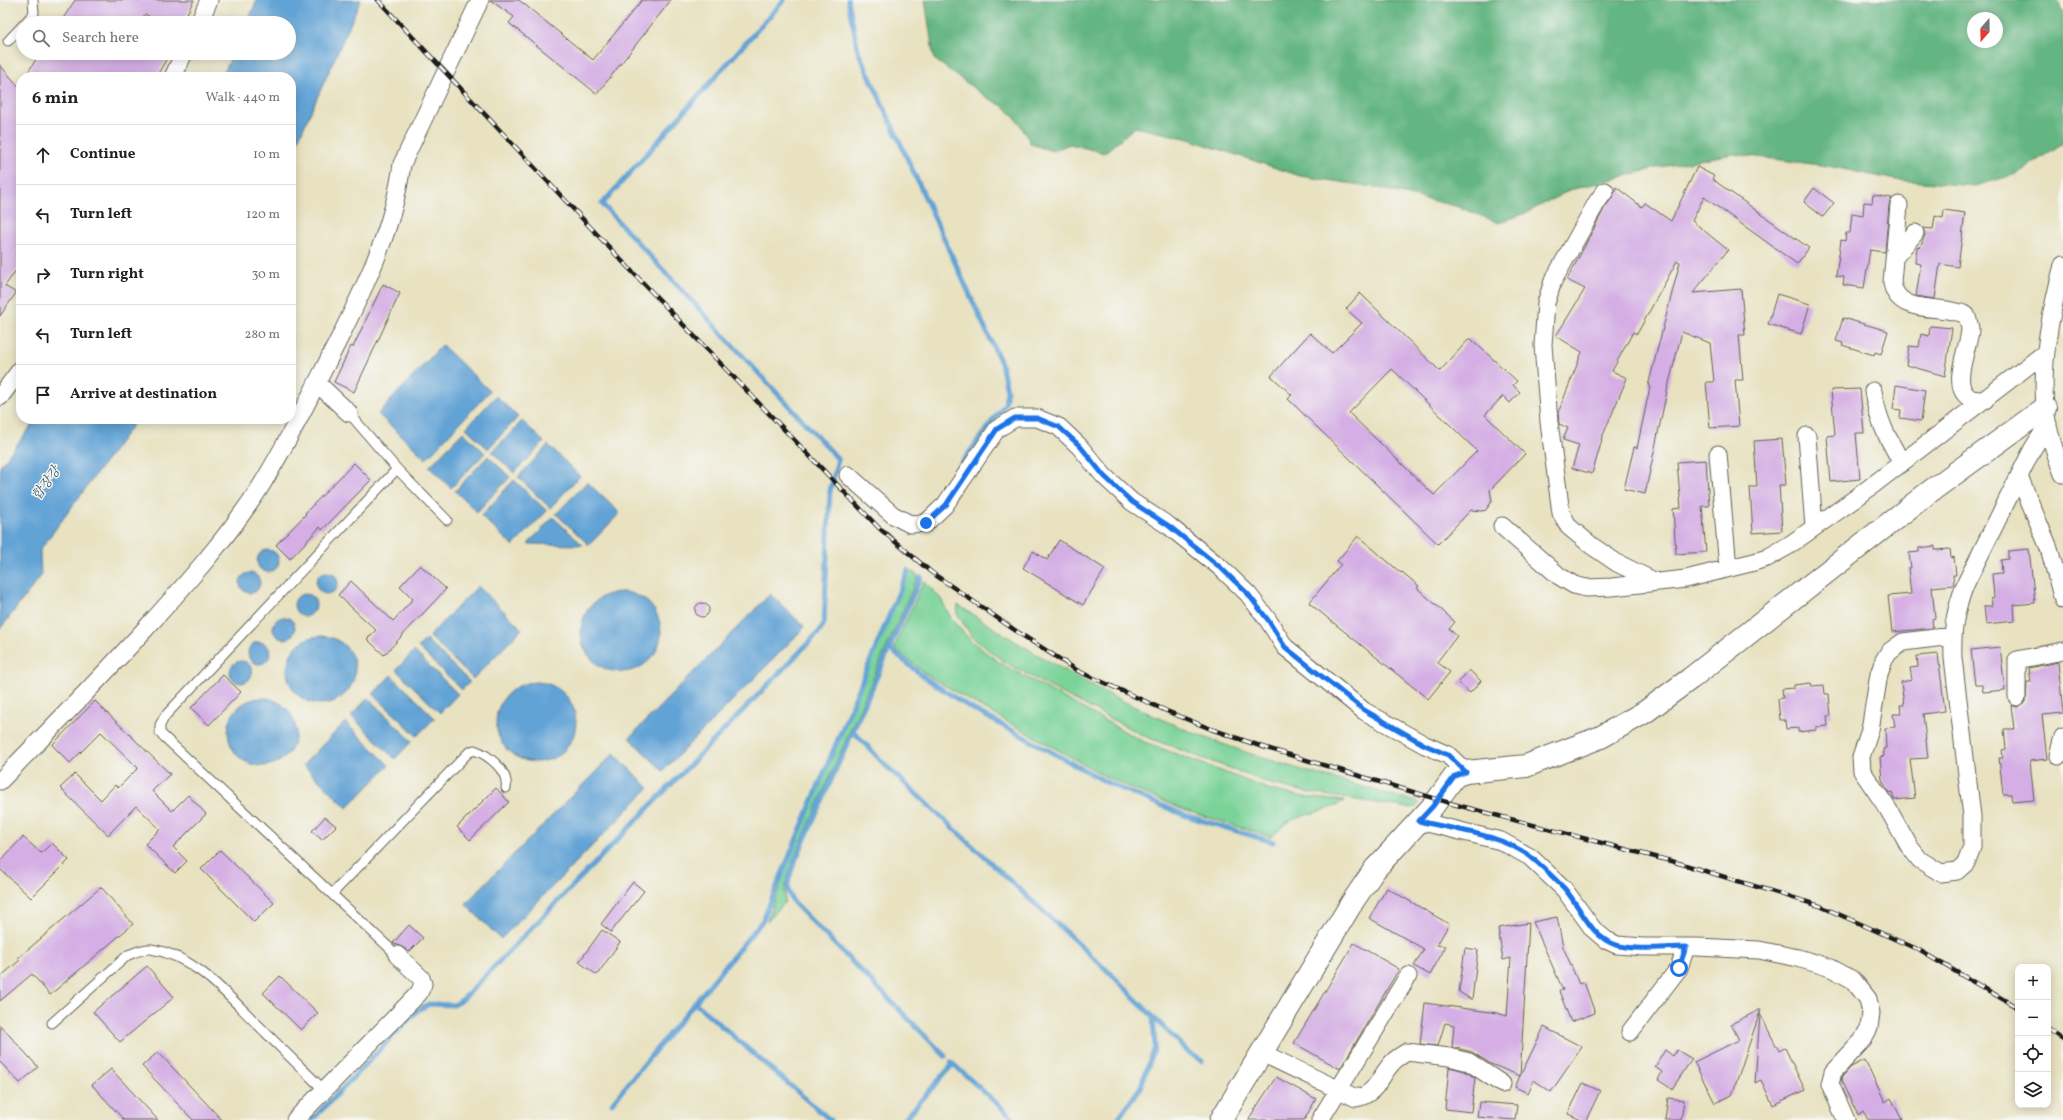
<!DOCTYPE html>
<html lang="en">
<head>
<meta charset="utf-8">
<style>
  :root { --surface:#fff; --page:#f6f6f6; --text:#202124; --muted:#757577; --line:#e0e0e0 }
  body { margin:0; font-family:Vollkorn,"Noto Serif KR",serif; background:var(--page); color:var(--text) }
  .controls { position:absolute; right:12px; bottom:12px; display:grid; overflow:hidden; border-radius:8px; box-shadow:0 2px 10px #0003 }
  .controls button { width:36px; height:36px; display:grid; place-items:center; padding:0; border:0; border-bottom:1px solid var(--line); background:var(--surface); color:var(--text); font:20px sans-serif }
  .compass { position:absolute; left:1967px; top:12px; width:36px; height:36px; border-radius:50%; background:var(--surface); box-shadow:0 2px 10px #0003; rotate:200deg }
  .stop { position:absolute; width:12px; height:12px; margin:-9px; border:3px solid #1a73e8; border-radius:50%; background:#fff }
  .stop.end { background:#1a73e8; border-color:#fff; box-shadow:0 1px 4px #0008 }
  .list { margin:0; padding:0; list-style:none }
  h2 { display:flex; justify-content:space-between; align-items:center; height:52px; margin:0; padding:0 16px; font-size:17px }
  h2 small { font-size:13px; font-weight:400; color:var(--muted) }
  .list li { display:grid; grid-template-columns:26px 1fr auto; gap:12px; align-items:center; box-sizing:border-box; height:60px; padding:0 16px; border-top:1px solid var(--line) }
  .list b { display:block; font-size:15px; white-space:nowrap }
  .list em { font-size:13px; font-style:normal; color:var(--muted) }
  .icon { flex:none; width:22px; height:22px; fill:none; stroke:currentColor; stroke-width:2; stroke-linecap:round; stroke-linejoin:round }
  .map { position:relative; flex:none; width:2063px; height:1120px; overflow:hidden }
  .search { position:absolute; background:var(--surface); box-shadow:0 2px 10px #0003; left:16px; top:16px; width:280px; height:44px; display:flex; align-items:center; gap:10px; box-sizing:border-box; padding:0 14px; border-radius:22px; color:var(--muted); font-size:15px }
  .panel { position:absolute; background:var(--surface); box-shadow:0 2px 10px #0003; left:16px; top:72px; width:280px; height:352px; border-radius:16px }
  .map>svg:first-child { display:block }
</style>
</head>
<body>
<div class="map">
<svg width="2063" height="1120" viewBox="0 0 2063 1120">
  <rect width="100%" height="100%" fill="#f6f6f2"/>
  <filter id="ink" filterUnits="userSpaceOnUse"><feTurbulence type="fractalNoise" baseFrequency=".025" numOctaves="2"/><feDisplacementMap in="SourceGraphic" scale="8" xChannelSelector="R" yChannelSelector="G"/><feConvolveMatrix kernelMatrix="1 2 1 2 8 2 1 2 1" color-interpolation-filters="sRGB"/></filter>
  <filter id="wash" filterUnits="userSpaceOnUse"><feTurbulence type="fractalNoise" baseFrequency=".012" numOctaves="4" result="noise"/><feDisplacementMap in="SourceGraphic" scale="16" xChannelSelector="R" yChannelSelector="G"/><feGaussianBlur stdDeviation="0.9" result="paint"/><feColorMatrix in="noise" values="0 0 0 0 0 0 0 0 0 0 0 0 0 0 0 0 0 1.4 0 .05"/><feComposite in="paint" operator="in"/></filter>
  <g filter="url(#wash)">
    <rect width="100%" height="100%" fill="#e8e2c1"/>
    <!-- green -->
    <path fill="#7ad399" stroke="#4b785a" d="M910 570 918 576 791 865 785 887V902L767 922 788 862Z
      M924 581 941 599 952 620 971 641 1000 663 1142 741 1271 790 1304 797 1344 801C1327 812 1306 813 1288 822 1282 826 1277 832 1271 837L1184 810 1110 779 972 702 926 674 894 648Z
      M958 605C1045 662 1136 714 1234 748 1295 770 1358 785 1420 803L1416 807 1409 808 1305 792 1271 784 1144 736 1046 685 1003 661 973 638 957 614Z"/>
    <!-- forest -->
    <path fill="#63b581" stroke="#40684e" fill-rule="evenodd" d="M925 0H2057L2063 12V143L2017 174 1975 186 1896 180 1828 166 1733 154 1660 167 1570 190 1528 212 1499 223 1459 207 1374 187 1300 176 1185 138 1135 127 1104 153 1070 144 1052 151 1031 144 1019 123 1006 108 986 97 934 59ZM1973 18H1997V42H1973Z"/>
    <!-- water -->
    <path fill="#62a3d5" stroke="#3f6078" d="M257 0H361L291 156V77H222L233 53H289V23H247Z
      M442 345 490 391 426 459 378 414Z
      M496 396 518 417 488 449 466 428Z
      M37 419H137L40 550 41 576 0 629V466Z
      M522 421 544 442 514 473 492 452Z
      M463 432 485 453 451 488 429 467Z
      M548 445 580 476 550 508 518 477Z
      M488 456 510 477 477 512 455 491Z
      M514 480 547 511 513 546 481 516Z
      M587 482 620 513 589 545 556 514Z
      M553 517 583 545 528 544Z
      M257 561a11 11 0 1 1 22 0a11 11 0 1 1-22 0Z
      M316 583a11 11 0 1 1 22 0a11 11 0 1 1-22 0Z
      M240 583a10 10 0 1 1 20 0a10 10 0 1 1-20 0Z
      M478 586 522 629 473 679 429 636Z
      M581 632a40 40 0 1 1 80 0a40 40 0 1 1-80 0Z
      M294 605a11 11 0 1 1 22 0a11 11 0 1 1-22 0Z
      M770 594 805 627 663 771 629 738Z
      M273 628a11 11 0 1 1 22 0a11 11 0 1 1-22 0Z
      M287 670a34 34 0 1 1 68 0a34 34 0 1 1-68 0Z
      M426 639 470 682 462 690 418 647Z
      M248 653a11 11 0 1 1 22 0a11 11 0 1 1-22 0Z
      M414 651 458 694 440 713 396 670Z
      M230 672a11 11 0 1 1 22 0a11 11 0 1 1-22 0Z
      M391 675 435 718 417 736 373 694Z
      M496 722a40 40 0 1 1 80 0a40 40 0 1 1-80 0Z
      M228 732a34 34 0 1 1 68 0a34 34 0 1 1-68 0Z
      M368 698 412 741 395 759 351 716Z
      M345 722 389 765 347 808 303 765Z
      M614 753 649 788 501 939 465 904Z"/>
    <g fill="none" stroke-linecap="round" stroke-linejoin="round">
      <!-- stream -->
      <path stroke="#62a3d5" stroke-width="5" d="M848 0 858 51 1001 363 1007 390 1005 404 922 517
        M921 577 793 866C788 881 784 889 794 903L945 1056
        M890 649 924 677 969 707 1108 783 1184 815 1273 842
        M854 732 886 766 1111 974 1189 1053 1202 1061
        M695 1003 830 1120
        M951 1062 1015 1120
        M612 1103 763 920 908 570
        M312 1120 418 1010 429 1004 454 1005 463 999 820 631 824 623 830 491 838 459 602 204 784 0
        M904 1120 953 1064
        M1117 1120 1140 1088 1155 1047 1153 1018"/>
    </g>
    <g id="blocks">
      <!-- building -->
      <path fill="#d4aee4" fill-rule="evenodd" d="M75 0H194L182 23H160L145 14 139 23H60Z
        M490 0H519L593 60 642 0H671L597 94 509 23 514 17Z
        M40 53H170L156 77H25Z
        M0 65 21 89V245L15 254 21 259V263L5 286 16 293 0 316Z
        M1697 167 1714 176 1712 179 1809 248 1797 264 1704 197 1692 221 1728 250 1693 293 1741 289 1745 335H1739L1743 380H1735L1739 426 1710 428 1706 382H1714L1710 343 1682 332 1667 391 1645 494 1624 489 1634 447 1637 448 1650 387 1648 386 1680 262 1677 261 1637 334 1633 332 1612 371 1627 378 1601 440H1602L1592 474 1572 468 1579 445 1563 440 1568 428 1559 424 1558 413 1582 352 1556 336 1585 289 1567 280 1605 207 1613 197 1616 187 1642 207 1645 203 1671 221Z
        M1814 188 1834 203 1823 217 1804 202Z
        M1873 195 1892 198 1889 204 1885 252 1870 250 1864 288 1843 285 1844 277 1836 276 1841 240 1845 241 1846 233H1850L1852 213 1863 215 1864 202 1872 203Z
        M1944 210 1965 213 1958 267 1940 264 1935 299 1916 296 1921 264 1915 263 1917 247 1920 248 1925 235 1923 228 1933 229 1935 216 1943 218Z
        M383 284 400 293 354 392 334 382 351 346 353 347Z
        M1360 293 1440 371 1470 338 1517 381 1513 385 1520 392 1510 403 1503 396 1485 415 1525 454 1490 490 1492 501 1486 510 1482 511 1471 510 1438 544 1288 399 1292 395 1271 376 1310 333 1332 353 1362 323 1346 309ZM1392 369 1477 451 1434 495 1349 413Z
        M1777 294 1810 304 1801 334 1768 324Z
        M1843 318 1888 331 1881 354 1875 352 1874 355 1842 345 1843 343 1836 341Z
        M1930 326 1952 328 1945 376 1906 365 1909 346 1919 347 1921 334 1929 336Z
        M1896 385 1925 390 1921 421 1900 418 1901 410 1893 409Z
        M1860 389 1864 433H1856L1860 479 1831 482 1827 436 1835 435 1831 390Z
        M1782 439 1786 485H1779L1782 531 1753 533 1750 487H1757L1754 441Z
        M1706 460 1709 506H1702L1706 552 1676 554 1673 509 1681 508 1677 462Z
        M354 463 371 480 322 530 320 527 290 559 276 545 306 514 305 513Z
        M1358 536 1401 573 1402 572 1419 586 1417 588 1455 622 1449 629 1457 636 1437 662 1450 672 1428 699 1309 603 1341 564 1337 561Z
        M1059 540 1105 569 1083 605 1023 568 1033 551 1047 560Z
        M1935 546V550L1950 549 1951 558 1954 557 1956 575H1953L1954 585 1932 587 1935 618 1932 619 1933 628 1892 632 1888 596 1911 594 1908 568H1911L1909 553 1919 552V548Z
        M2029 549 2035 603 2014 605 2015 621 1986 624 1984 606H1992L1991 598 1994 597 1992 574 2002 573 2001 560 2008 559V551Z
        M420 565 446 589 384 655 367 639 376 630 338 595 351 581 393 621 413 599 400 586Z
        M695 610a7 7 0 1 1 14 0a7 7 0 1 1-14 0Z
        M2000 647 2005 690 1983 692 1982 685H1975L1971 650Z
        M1938 654 1945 711 1923 714 1928 758 1910 759 1915 798 1894 800 1892 792 1889 793 1882 780 1880 757 1884 756 1883 749 1886 748 1885 728 1895 727 1893 714H1901L1900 705H1904L1901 682 1912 680 1910 668 1918 667 1917 656Z
        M2058 662 2063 713 2042 715 2047 759 2030 761 2034 800 2012 802 2011 794H2003L1999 758H2003L2002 750 2006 749 2004 729H2014L2011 705 2017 707 2026 702 2027 682H2031L2029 668Z
        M1469 670 1481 681 1470 693 1458 683Z
        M223 675 241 692 209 725 191 708Z
        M1811 683 1812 686 1824 685 1825 694H1829L1831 716H1827L1828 726 1816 727V730L1798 732V728L1786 729 1785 720H1780L1778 699 1783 698 1782 689 1794 688V685Z
        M95 701 170 774 152 791 172 811 188 795 206 814 173 847 187 861 175 873 145 844 160 829 136 806 108 835 60 788 75 774 101 800 115 785 118 788 138 768 101 732 70 763 52 745Z
        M496 788 509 802 470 840 457 827Z
        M325 817 336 826 322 840 312 831Z
        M23 837 41 853 52 843 69 860 31 898 0 869V861Z
        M220 850 274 903 254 922 201 869Z
        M633 882 644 891 611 932 601 924Z
        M101 887 133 924 50 995 32 974 0 1001V977L20 960 18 958Z
        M1387 888 1449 924 1437 945 1446 946 1430 975 1414 966 1424 949 1369 918Z
        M1557 917 1563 947 1579 984 1584 982 1595 1013 1571 1022 1559 991 1563 990 1533 922Z
        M1529 923 1520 1076 1544 1027 1582 1047 1551 1092 1534 1080 1528 1093 1515 1087 1520 1076 1491 1064 1472 1052 1452 1047 1454 1025 1445 1023 1438 1046 1420 1044 1425 1003 1497 1013 1507 1016 1511 958 1503 960 1498 928Z
        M409 925 423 938 409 952 404 948 393 943Z
        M602 930 620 942 597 975 579 962Z
        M1354 943 1399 969 1340 1069 1294 1043Z
        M1465 948 1478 950 1472 1000 1459 992Z
        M147 966 174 997 120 1042 93 1012Z
        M280 976 318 1013 301 1030 263 993Z
        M1761 1009 1732 1095 1715 1103 1694 1062 1739 1040 1731 1024Z
        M1760 1014 1779 1051 1785 1048 1805 1090 1773 1105 1761 1080 1755 1083Z
        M0 1025 38 1067 20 1083 0 1062Z
        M1665 1050 1673 1056 1677 1050 1692 1059 1672 1089 1658 1080 1662 1072 1655 1067Z
        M158 1052 222 1120H193L142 1066Z
        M1865 1060 1885 1102 1891 1098 1902 1120H1868L1864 1112 1858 1115 1841 1081 1842 1077 1851 1067Z
        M1449 1067 1465 1071 1475 1078 1471 1112 1445 1109Z
        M111 1069 158 1120H124L92 1085Z
        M1276 1077 1316 1099 1304 1120H1248Z
        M1583 1083 1600 1091 1586 1120H1581L1568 1114Z
        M1668 1098 1684 1100 1681 1120H1665Z
        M1479 1102 1517 1105 1515 1120 1477 1117Z"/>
    </g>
  </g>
  <g filter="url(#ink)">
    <use href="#blocks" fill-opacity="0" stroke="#636156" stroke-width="1"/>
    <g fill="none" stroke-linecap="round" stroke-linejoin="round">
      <defs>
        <path id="service" d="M25 23 34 13 33 0
          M8 41 23 25
          M349 413 397 469 447 520
          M332 894 468 753 474 750C489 755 509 771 506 788
          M397 955 160 733V725L165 716 397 469
          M52 1023 128 955C136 952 143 948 151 949 196 956 228 996 259 1026 280 1047 302 1069 324 1090"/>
        <path id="minor" d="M199 23 209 0
          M173 77 184 53
          M1605 191 1597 202 1553 281 1546 303 1543 345 1549 422 1561 513 1569 527 1592 546 1617 563 1656 582
          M1899 205 1892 282C1897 317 1942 303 1966 315 1968 320 1970 324 1970 330 1969 348 1948 389 1972 399 1976 400 1981 400 1985 400
          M1894 258 1915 233
          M2063 265C2051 312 2041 358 2045 407 2047 430 2055 453 2063 474
          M317 383 349 413
          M1873 391C1878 421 1887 437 1902 463
          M0 397 21 369
          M1807 436 1814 527
          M1718 454 1728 568
          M848 475 893 515 910 524 926 523 945 505 997 429 1015 418H1037L1059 427 1079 446 1104 476 1132 502 1169 526 1221 568 1248 594 1268 620 1285 647 1364 711 1425 745 1448 755 1466 772
          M2019 476 2049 548 2063 600
          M1502 526 1559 576 1574 585 1586 588 1612 587 1686 579 1754 562 1767 558 1788 546 1856 498 2046 352
          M1952 636 1903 642 1889 652 1884 660 1879 674 1870 730 1861 757 1862 771 1888 809 1909 846 1920 860 1941 873 1957 871 1966 863 1972 847V816L1953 658C1952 629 1955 611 1965 585L2032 450 2048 424
          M2017 697V660L2063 651
          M2058 756 2063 737
          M0 781C50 730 100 679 148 626 187 583 227 538 259 489 288 443 312 392 337 343 365 287 394 227 402 164L480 0
          M1419 821 1501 841 1530 857 1564 889 1593 929 1606 940 1617 945 1643 947H1697L1759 950 1798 958 1831 968 1853 980 1868 999 1871 1013 1869 1028 1862 1041 1833 1072 1830 1084 1846 1120
          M1630 1032 1679 968 1686 947
          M1262 1053 1356 1098C1378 1094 1380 1074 1394 1061 1397 1058 1402 1055 1407 1052L1449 1057 1469 1062 1502 1084
          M295 1120 419 993 423 984 421 978 397 955
          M1320 1120 1408 976"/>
        <path id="tertiary" d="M1221 1120 1353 901 1375 869 1433 806 1455 776 1466 772 1526 766 1601 737 1645 712 1690 679 1928 493 2045 408"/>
      </defs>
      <!-- service casing -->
      <use href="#service" stroke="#636156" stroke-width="11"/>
      <!-- minor casing -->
      <use href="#minor" stroke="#636156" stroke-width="19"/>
      <!-- tertiary casing -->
      <use href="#tertiary" stroke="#636156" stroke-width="24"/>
      <!-- service -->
      <use href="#service" stroke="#fff" stroke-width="9"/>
      <!-- minor -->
      <use href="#minor" stroke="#fff" stroke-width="17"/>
      <!-- tertiary -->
      <use href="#tertiary" stroke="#fff" stroke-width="22"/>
      <defs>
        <path id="rail" d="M378 0 621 260 879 528 931 572 1019 633 1078 671 1169 712 1211 729 1260 746 1453 804 1682 864 1820 906 1917 949 2018 1008
          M2048 1029 2063 1039"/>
      </defs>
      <!-- rail casing -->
      <use href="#rail" stroke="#1c1c1c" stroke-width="4.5"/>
      <!-- rail -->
      <use href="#rail" stroke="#f6f6f2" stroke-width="3" stroke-dasharray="9" stroke-linecap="butt"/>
    </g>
  </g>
  <g fill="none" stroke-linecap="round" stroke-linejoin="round" filter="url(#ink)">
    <!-- route -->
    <path stroke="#1a73e8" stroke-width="5" d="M926 523 946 505 997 429 1015 418H1037L1059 427 1080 446 1104 476 1132 502 1169 526 1221 568 1248 594 1268 620 1285 647 1364 710 1425 745 1448 755 1466 772 1455 776 1433 806 1419 821C1456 830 1500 834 1531 857 1542 866 1554 878 1564 888 1581 907 1590 937 1616 945 1637 951 1664 947 1686 947L1679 968"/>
  </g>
  <g text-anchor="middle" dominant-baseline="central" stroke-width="3" stroke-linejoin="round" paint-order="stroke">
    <!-- water labels -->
    <g font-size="13" font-style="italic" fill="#3c596f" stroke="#f6f6f2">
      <text transform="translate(47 484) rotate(-54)">합장강</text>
    </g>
  </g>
</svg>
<div class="controls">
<button>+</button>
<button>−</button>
<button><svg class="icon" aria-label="locate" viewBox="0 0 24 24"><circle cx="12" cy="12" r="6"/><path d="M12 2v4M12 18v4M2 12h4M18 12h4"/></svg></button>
<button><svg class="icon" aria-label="layers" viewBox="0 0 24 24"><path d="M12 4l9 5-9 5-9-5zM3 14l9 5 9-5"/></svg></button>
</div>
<svg class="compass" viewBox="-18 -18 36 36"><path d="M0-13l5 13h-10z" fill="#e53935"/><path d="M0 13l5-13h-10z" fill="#757577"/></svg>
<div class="stop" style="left:1679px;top:968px"></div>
<div class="stop end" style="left:926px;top:523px"></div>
<div class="search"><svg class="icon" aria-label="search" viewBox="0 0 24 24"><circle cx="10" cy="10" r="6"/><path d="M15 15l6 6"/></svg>Search here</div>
<section class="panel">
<h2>6 min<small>Walk · 440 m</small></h2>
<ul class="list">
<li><svg class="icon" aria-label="ahead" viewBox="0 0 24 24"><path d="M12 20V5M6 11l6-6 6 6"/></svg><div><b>Continue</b></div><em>10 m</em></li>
<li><svg class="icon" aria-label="left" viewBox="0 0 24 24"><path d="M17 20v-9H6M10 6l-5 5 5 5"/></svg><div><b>Turn left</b></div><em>120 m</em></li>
<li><svg class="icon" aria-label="right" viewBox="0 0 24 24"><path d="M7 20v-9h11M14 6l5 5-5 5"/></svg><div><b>Turn right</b></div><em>30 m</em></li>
<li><svg class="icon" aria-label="left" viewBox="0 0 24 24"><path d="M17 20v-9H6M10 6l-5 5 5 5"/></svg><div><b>Turn left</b></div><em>280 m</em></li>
<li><svg class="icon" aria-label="arrive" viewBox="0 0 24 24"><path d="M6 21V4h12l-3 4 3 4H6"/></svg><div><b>Arrive at destination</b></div></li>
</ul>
</section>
</div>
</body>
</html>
